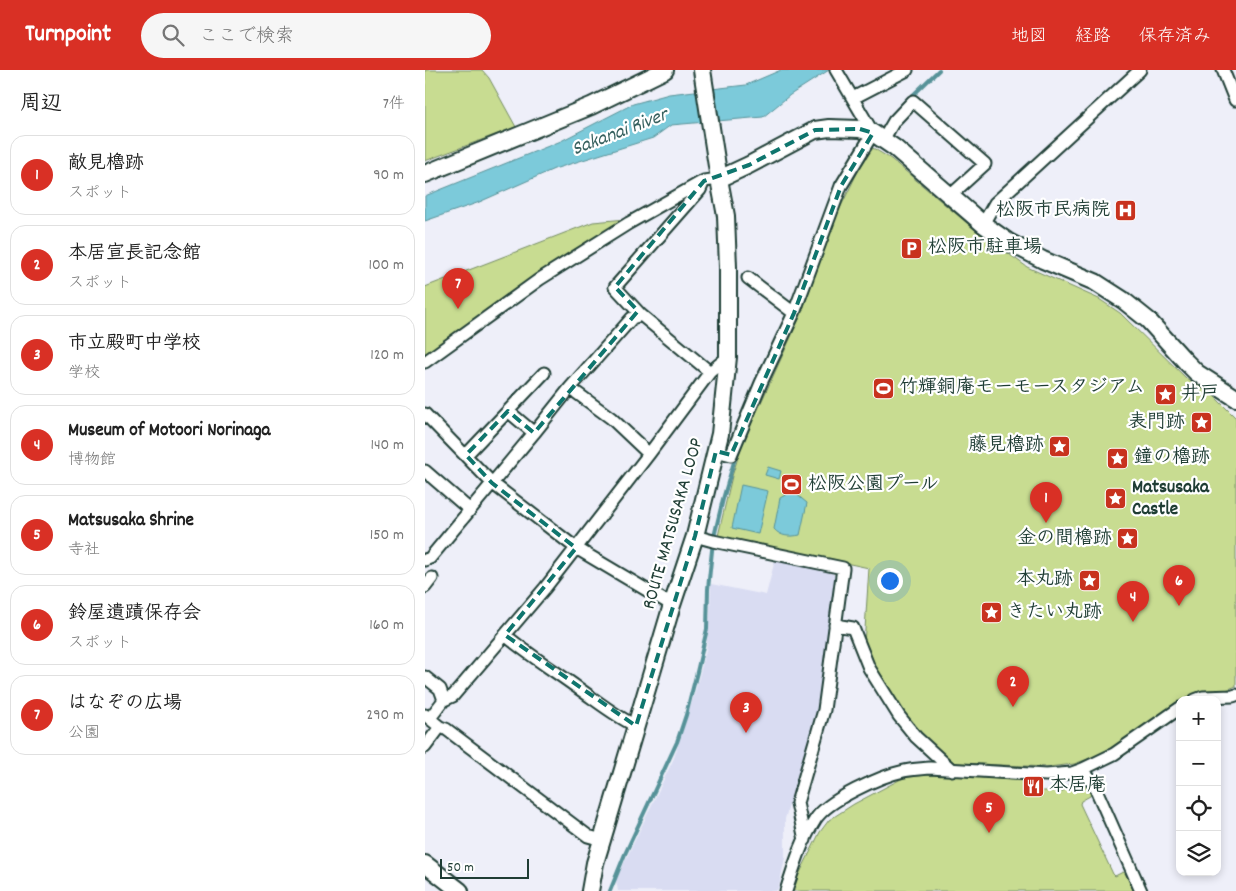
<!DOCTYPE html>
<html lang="ja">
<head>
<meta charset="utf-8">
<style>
  :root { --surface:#fff; --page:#f6f6f6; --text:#222; --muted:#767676; --line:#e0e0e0; --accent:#d93025 }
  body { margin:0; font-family:Dekko,"Klee One",sans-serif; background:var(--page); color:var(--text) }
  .controls { position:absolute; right:15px; bottom:15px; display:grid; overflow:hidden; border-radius:10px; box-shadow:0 2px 8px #0003 }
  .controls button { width:45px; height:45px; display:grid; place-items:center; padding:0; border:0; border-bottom:1px solid var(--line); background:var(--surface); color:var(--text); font:25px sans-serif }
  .scale { position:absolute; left:15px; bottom:12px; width:89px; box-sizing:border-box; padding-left:5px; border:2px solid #1f3d34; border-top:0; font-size:14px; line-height:18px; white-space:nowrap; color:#1f3d34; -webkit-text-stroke:4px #fff; paint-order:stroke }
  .you { position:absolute; left:464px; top:510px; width:18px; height:18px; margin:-12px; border:4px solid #fff; border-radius:50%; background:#1a73e8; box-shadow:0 0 0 8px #1a73e833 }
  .badge { display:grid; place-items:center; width:32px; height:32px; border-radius:50%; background:var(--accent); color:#fff; font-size:16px; font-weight:700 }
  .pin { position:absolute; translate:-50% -41px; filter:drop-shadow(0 1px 2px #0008) }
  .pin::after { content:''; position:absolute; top:26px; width:18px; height:15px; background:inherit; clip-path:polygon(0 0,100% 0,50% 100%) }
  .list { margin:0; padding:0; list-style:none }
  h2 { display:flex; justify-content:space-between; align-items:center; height:65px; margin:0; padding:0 20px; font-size:21px }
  h2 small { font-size:16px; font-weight:400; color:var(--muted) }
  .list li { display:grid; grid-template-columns:32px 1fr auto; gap:15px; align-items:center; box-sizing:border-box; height:80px; margin:0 10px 10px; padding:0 10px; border:1px solid var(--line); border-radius:15px }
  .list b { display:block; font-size:19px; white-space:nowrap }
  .list p { margin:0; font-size:16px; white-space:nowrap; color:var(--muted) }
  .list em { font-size:16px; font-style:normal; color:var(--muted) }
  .icon { flex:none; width:28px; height:28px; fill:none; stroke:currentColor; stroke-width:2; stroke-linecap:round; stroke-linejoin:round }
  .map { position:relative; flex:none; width:811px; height:821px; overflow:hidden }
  header { display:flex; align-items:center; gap:30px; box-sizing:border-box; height:70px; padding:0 25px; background:var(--accent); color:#fff }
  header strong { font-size:24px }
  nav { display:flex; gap:28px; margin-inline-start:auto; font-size:18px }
  .search { width:350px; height:45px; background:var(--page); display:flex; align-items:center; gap:12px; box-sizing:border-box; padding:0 18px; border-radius:28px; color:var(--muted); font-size:19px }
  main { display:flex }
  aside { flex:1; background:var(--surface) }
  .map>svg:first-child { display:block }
</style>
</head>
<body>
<header>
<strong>Turnpoint</strong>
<div class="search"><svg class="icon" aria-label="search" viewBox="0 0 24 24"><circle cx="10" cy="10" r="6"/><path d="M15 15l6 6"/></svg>ここで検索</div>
<nav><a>地図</a><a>経路</a><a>保存済み</a></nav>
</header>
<main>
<aside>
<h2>周辺<small>7件</small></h2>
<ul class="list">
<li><span class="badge">1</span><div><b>敵見櫓跡</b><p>スポット</p></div><em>90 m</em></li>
<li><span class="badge">2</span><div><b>本居宣長記念館</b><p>スポット</p></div><em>100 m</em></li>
<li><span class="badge">3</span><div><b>市立殿町中学校</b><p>学校</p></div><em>120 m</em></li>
<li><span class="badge">4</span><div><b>Museum of Motoori Norinaga</b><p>博物館</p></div><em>140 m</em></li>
<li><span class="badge">5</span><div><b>Matsusaka Shrine</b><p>寺社</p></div><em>150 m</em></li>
<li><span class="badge">6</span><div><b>鈴屋遺蹟保存会</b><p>スポット</p></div><em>160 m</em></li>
<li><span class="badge">7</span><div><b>はなぞの広場</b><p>公園</p></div><em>290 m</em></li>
</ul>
</aside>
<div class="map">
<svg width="811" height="821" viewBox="0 0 811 821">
  <rect width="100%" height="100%" fill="#eeeff9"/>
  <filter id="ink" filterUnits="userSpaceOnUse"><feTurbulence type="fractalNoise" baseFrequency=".02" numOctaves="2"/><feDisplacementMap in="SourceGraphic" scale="10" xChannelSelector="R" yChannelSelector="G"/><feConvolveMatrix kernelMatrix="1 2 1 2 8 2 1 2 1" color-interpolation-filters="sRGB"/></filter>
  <g filter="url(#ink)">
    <!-- built -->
    <path fill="#d9dcf2" d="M350 490 407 503 413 510 392 639 360 749V787L354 817 351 821H193L191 810 249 688 270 622 281 580 285 545 286 514 341 525Z"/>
    <!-- green -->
    <path fill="#c8dc91" stroke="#748c62" d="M0 0H57L64 8 91 57 0 91Z
      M448 78 466 89 549 159 602 197 674 229 695 243 761 308 789 326 811 348V616C796 623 789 621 774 623 767 624 761 629 755 630V632L682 682 649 694 623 697 530 693 494 666 446 596 439 575 444 498 293 466 307 406 318 372 376 245 409 151 434 99Z
      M201 149 0 288V217L168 152Z
      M502 705H522L601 711 603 712V720L605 721H638L652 708H655L661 712 666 724 665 726 656 731 655 734 688 804 690 806 698 802 700 803 709 821H366L395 762 404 750 429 734 476 709 484 707Z"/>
    <!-- water -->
    <path fill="#7ccada" stroke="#579298" d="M356 0H404L365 25 338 47 246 55 228 68 129 99 52 133 0 151V126L136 71 208 34 244 24 321 15Z
      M343 397 356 401 354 409 340 405Z
      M316 415 343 421 333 464 307 458Z
      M362 424H371L382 433 375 465C365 467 356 467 349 459L355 428Z"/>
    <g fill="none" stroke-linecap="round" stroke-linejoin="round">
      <!-- stream -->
      <path stroke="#579298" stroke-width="4" d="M485 28 514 0
        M185 821 200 784 252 672 261 645 272 602 282 559 283 519 288 471 298 429 311 385"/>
      <defs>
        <path id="street" d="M798 0 810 30H811
          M428 28 482 0
          M458 70 469 51 488 31 560 94 526 125
          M558 154 570 133 715 0
          M323 208 369 243
          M216 245 285 302
          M0 292 115 209 204 153 273 114 279 111 294 109
          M145 318 186 348 224 384
          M83 341 119 303
          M0 344 67 413 151 478 247 535
          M109 363 145 318 207 248 216 245 190 217 275 120 279 111
          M291 381 306 385 336 313 369 243 416 116 448 63 411 0
          M0 401 45 440
          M270 466 288 471 418 498 399 640 372 733 380 770
          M0 490 5 488 109 363 83 341 41 385
          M0 517 7 508
          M410 555 428 558 444 598 474 646 491 667 527 700
          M80 565C103 584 128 600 153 618 172 631 190 646 211 656
          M0 607 15 619 19 630
          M770 630 778 627 808 626 811 625
          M0 645 15 657 21 659 163 766 177 770
          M5 648 19 630 28 626 120 518 224 384 285 302 303 287
          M0 677 15 657
          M658 699 670 717 716 821
          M361 821C369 797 376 772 390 750 402 730 456 706 479 701 488 699 496 699 505 698L621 705 647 703 658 699 689 684 755 638"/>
        <path id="secondary" d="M0 104 166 36 240 0
          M294 109 324 95 390 60 404 58 435 59 448 63 470 78 558 154 582 171 618 190 670 212 698 230 723 250 761 292 772 303 811 328
          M0 794 35 821
          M165 821 170 793 177 770 247 535 270 466 295 364 303 287V197L301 146 294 109 277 0"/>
      </defs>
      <!-- street casing -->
      <use href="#street" stroke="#1f3d34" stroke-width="15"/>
      <!-- secondary casing -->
      <use href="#secondary" stroke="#1f3d34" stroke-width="20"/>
      <!-- street -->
      <use href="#street" stroke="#fff" stroke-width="11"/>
      <!-- secondary -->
      <use href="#secondary" stroke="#fff" stroke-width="16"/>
    </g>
  </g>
  <!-- marked area -->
  <path fill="none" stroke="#0f766e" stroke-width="4" stroke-dasharray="10 6" stroke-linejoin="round" d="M435 59 448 63 416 116 369 243 306 385 291 381 270 466 211 656 80 565 151 478 67 413 41 385 83 341 109 363 213 241 190 217 279 111 324 95 390 60Z"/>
  <!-- icons -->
  <defs>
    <symbol id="hospital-square" viewBox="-11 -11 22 22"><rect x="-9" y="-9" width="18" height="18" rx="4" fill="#c8321e" stroke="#fff"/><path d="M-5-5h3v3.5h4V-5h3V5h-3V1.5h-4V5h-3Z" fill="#fff"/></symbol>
    <symbol id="parking-square" viewBox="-11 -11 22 22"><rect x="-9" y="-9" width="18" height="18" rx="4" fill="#c8321e" stroke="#fff"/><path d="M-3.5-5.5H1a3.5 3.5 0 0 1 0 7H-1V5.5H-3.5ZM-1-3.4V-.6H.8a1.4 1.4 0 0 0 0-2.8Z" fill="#fff"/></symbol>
    <symbol id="stadium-square" viewBox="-11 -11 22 22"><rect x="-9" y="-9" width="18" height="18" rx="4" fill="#c8321e" stroke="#fff"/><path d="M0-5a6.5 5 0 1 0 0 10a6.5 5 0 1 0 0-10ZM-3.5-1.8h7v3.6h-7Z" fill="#fff"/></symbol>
    <symbol id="sight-square" viewBox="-11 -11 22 22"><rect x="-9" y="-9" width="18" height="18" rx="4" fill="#c8321e" stroke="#fff"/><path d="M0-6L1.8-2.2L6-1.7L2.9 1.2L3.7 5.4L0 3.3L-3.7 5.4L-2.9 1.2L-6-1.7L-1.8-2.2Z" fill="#fff"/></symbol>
    <symbol id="restaurant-square" viewBox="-11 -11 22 22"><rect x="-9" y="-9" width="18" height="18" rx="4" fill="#c8321e" stroke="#fff"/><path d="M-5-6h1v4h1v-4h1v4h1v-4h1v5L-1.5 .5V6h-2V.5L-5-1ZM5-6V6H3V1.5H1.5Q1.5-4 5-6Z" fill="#fff"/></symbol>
  </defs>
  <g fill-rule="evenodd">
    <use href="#hospital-square" x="688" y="128" width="25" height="25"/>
    <use href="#parking-square" x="474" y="166" width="25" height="25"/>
    <use href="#stadium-square" x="446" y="306" width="25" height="25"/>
    <use href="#sight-square" x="728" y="312" width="25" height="25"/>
    <use href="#sight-square" x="764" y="340" width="25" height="25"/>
    <use href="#sight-square" x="622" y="364" width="25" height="25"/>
    <use href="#sight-square" x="680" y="376" width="25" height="25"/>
    <use href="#stadium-square" x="354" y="402" width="25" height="25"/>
    <use href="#sight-square" x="678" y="416" width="25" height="25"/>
    <use href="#sight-square" x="690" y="456" width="25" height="25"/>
    <use href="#sight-square" x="652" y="498" width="25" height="25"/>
    <use href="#sight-square" x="554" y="530" width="25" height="25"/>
    <use href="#restaurant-square" x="596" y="704" width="25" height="25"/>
  </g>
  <g text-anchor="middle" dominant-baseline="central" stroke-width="4.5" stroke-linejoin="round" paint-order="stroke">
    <!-- poi labels -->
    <g font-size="19" font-weight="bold" fill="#1f3d34" stroke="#fff" text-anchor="start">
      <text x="685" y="141" text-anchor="end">松阪市民病院</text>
      <text x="503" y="178">松阪市駐車場</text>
      <text x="474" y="318">竹輝銅庵モーモースタジアム</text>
      <text x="756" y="325">井戸</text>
      <text x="760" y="353" text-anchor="end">表門跡</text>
      <text x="619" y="376" text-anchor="end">藤見櫓跡</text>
      <text x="709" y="388">鐘の櫓跡</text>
      <text x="383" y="415">松阪公園プール</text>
      <text x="707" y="418">Matsusaka<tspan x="707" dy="22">Castle</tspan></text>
      <text x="687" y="469" text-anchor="end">金の間櫓跡</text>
      <text x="648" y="510" text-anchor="end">本丸跡</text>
      <text x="582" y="543">きたい丸跡</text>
      <text x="624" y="716">本居庵</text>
    </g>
    <!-- street labels -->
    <g font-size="19" fill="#1f3d34" stroke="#fff">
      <text transform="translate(249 454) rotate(-74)">ROUTE MATSUSAKA LOOP</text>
    </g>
    <!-- water labels -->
    <g font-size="20" font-style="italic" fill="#36605e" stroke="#fff">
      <text transform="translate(195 63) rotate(-21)">Sakanai River</text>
    </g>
  </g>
</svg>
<div class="controls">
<button>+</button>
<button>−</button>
<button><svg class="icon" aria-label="locate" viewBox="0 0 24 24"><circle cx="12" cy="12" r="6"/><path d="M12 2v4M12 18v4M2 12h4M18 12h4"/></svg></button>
<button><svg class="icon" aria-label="layers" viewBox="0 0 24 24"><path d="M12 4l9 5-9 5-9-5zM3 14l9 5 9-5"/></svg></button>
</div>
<div class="scale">50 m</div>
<div class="you"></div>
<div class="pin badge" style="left:621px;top:453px">1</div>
<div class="pin badge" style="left:588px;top:637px">2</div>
<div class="pin badge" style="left:321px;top:663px">3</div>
<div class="pin badge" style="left:708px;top:552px">4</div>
<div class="pin badge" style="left:564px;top:763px">5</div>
<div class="pin badge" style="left:754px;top:536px">6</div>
<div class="pin badge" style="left:33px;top:239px">7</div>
</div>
</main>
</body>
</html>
